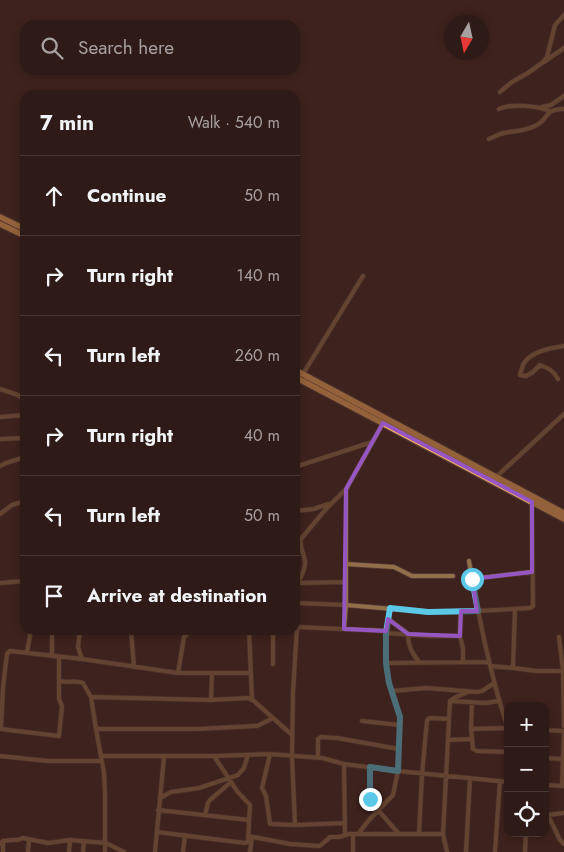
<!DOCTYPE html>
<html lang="en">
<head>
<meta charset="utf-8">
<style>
  :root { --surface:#2e1a16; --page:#3a2723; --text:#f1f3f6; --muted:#a7a1a1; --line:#493835 }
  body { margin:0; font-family:Jost,sans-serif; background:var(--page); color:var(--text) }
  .controls { position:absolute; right:15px; bottom:15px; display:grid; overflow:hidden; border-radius:10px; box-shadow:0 2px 8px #0003 }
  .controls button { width:45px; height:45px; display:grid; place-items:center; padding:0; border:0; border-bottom:1px solid var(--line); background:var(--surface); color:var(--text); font:25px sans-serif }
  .compass { position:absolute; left:444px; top:15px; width:45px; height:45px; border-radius:50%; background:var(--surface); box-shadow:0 2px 8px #0003; rotate:189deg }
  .stop { position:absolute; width:15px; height:15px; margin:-11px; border:4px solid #5bc8e7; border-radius:50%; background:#fff }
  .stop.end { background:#5bc8e7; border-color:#fff; box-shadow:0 1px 5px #0008 }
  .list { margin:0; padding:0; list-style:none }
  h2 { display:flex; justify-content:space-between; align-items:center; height:65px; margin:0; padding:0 20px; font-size:21px }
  h2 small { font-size:16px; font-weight:400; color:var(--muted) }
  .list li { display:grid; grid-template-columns:32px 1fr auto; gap:15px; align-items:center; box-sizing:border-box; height:80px; padding:0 20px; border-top:1px solid var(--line) }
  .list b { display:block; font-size:19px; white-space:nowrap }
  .list em { font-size:16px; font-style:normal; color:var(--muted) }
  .icon { flex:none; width:28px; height:28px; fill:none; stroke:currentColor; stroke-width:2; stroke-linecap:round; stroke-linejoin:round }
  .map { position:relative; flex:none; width:564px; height:852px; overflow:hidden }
  .search { position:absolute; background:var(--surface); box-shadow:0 2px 8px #0003; left:20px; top:20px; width:280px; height:55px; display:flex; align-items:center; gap:12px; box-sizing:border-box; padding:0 18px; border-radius:15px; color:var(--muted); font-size:19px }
  .panel { position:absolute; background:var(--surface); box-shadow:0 2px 8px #0003; left:20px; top:90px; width:280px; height:545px; border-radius:15px }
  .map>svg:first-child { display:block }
</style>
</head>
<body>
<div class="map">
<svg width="564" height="852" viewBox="0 0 564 852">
  <rect width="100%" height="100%" fill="#3e221d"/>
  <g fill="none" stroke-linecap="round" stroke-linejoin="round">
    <defs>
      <path id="street" d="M544 62 564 48
        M500 92 512 82 528 73 542 63 547 57 555 25 564 15
        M542 107 551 105 564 96
        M499 109C512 103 537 106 550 111
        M489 139C494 137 499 134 504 133 514 131 525 131 535 126 550 119 543 109 564 109
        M303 374 363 276
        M558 379C554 371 548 368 540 365L533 372 526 376 520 375C521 371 522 367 524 363 532 351 551 348 564 346
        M0 389 18 395 25 401
        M0 417 25 415
        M0 439 25 438
        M0 466 6 463 25 457
        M295 467 372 442
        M495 478 564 414
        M295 511 314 509 328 504
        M0 514 12 505 25 501
        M25 531V533
        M469 561C479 618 490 674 508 729
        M346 564 394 567 412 576H453
        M472 579 532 572
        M0 583 25 581
        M298 583C301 577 305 570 305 563 305 554 299 548 301 539L325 510 346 489 383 423
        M298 583 346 582
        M297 603 346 605 428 612 477 611 530 608 533 606 532 502
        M461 611 460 636 463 649V662
        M388 619 408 634C408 646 412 653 419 662
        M297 627 386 631
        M344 629 346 605V489
        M52 630V656
        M80 630 78 647 82 659
        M131 630 134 667
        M249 630 252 699
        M273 630V664
        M386 633 429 636H460
        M559 637 563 671 564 726
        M27 652 31 630
        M386 663 489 662
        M491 666 513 668 537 671H563
        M513 668 515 609
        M178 673 184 637 192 630
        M59 681C67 683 75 680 83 683L91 697 96 729 104 773 105 794V852
        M392 691 426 688 477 692 482 691 494 683
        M91 697 211 700 248 698 254 701 292 735
        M211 700 212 673
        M450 701 486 703 499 701
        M472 702 471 729 473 749 477 751 508 752
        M362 721 400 725
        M0 729 59 736 62 706 59 699V657
        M1 729 3 687 7 654 10 651 82 659 178 673H251
        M96 729H198L254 726H257L273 718
        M471 729 508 728
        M545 730 564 731
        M449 740 472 739
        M270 754 262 788 266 796 270 824 295 825 345 823
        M0 756 48 761H102
        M101 756H214L270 754 322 758 344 764 398 771 508 782
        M318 757V739L321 737 337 738 399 749
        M545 758 563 759
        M344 764 345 834
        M370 767 371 802 399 834
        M545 785 564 786
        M562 786 564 734
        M160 798 171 792 199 788 238 775 244 768 248 755
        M545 809 560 840 564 844
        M158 810 249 820
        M205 815 208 803 210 800 231 782
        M547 815 564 813
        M295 825 292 756 293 692 297 627V583
        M157 832 245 843 248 842 250 805 237 791 214 756
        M353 834V852
        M358 834 369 820 393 795 398 771 400 720C399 707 392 695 389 683 383 658 386 633 390 608
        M419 834 422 774 427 721 428 719 430 718 449 719
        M248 836 290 844 319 846 321 845 330 837H339L349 834H443
        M0 844 3 841 12 840H18L23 838 48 843 70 840 106 843 124 852
        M3 852V841
        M28 852 29 839
        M69 852 70 840
        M83 852 84 841
        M155 852 164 757
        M183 852 185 835
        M250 852 252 837
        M447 852 443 834 450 701 456 697 468 692
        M466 852 470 778
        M495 852 500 781
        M525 852 526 833"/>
      <path id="primary" d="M0 217 25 229
        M0 224 25 236
        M295 370 564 513
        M295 377 564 519"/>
    </defs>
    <!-- street casing -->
    <use href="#street" stroke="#583e39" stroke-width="5.5"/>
    <!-- primary casing -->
    <use href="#primary" stroke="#583e39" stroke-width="8"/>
    <!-- street -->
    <use href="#street" stroke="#926e49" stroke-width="4"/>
    <!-- primary -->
    <use href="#primary" stroke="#faaf5f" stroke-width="5.5"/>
  </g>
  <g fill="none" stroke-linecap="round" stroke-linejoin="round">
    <!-- route -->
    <path stroke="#5bc8e7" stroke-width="6" d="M370 799V767L398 771 400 717 389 683 386 663V633L390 608 428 612 478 611 472 579"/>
  </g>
  <!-- marked area -->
  <path d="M0 0H564V852H0ZM383 423 532 502V572L472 579 477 611H461L460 636 408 634 388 619 386 631 344 629 346 489Z" fill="#3e221d" fill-opacity=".55" fill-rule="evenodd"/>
  <path fill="none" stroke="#9555c2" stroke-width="4" stroke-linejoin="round" d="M383 423 532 502V572L472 579 477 611H461L460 636 408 634 388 619 386 631 344 629 346 489Z"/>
</svg>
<div class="controls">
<button>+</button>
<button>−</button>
<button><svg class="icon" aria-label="locate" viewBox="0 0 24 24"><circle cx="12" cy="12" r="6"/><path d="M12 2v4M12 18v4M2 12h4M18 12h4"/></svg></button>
</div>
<svg class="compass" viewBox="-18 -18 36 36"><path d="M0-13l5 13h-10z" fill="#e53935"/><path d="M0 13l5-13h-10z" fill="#a7a1a1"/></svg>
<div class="stop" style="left:472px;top:579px"></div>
<div class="stop end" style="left:370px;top:799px"></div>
<div class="search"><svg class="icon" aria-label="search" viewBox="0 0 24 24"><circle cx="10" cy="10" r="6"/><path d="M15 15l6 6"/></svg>Search here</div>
<section class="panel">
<h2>7 min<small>Walk · 540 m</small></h2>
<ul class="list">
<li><svg class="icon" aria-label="ahead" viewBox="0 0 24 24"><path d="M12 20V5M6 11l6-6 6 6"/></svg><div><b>Continue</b></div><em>50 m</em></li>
<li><svg class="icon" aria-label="right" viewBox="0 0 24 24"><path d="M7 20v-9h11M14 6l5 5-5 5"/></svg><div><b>Turn right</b></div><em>140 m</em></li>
<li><svg class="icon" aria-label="left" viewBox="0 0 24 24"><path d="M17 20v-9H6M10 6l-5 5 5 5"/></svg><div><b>Turn left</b></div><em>260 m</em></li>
<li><svg class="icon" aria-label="right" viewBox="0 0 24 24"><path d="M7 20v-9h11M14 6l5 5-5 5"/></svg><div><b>Turn right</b></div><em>40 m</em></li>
<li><svg class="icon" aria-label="left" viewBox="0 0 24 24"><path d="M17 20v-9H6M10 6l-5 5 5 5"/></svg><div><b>Turn left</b></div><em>50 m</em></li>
<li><svg class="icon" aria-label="arrive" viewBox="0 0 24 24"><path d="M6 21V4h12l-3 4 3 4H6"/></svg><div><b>Arrive at destination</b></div></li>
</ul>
</section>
</div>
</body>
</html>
